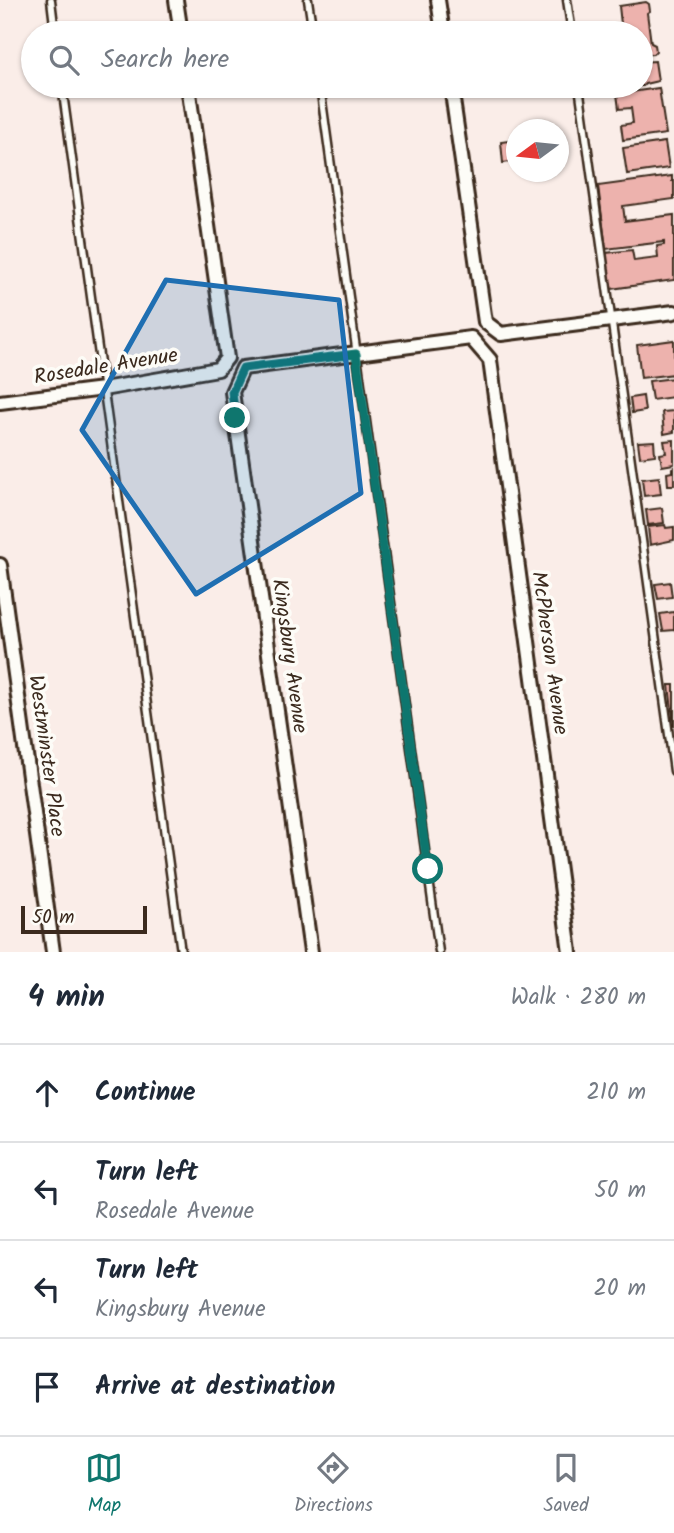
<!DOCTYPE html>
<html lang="en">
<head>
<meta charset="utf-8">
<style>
  :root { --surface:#fff; --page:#f2f2f3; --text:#1f2937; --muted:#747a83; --line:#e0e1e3; --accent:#0f766e }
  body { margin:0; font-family:Kalam,sans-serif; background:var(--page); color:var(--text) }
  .compass { position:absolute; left:506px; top:119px; width:63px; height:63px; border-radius:50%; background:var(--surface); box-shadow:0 2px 5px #0004; rotate:255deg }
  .scale { position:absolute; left:21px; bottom:18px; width:126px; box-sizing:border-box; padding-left:7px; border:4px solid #3b2a1e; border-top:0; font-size:19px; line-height:24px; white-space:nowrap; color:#3b2a1e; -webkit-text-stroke:5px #fdfcf7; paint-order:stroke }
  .stop { position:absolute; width:21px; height:21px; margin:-16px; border:5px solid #0f766e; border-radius:50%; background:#fff }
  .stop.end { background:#0f766e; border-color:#fff; box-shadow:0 2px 7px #0008 }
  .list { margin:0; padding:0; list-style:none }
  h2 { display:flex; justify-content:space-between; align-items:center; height:91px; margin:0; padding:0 28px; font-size:30px }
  h2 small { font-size:23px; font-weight:400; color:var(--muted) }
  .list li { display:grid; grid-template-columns:46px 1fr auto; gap:21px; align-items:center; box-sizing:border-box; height:98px; padding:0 28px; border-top:2px solid var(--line) }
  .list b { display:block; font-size:26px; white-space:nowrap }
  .list p { margin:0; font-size:23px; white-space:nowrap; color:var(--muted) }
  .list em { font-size:23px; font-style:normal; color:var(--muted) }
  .icon { flex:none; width:38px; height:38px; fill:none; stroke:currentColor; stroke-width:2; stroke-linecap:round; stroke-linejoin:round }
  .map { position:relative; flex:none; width:674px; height:952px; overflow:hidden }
  .search { position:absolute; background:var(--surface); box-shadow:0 2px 5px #0004; left:21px; right:21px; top:21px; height:77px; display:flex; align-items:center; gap:18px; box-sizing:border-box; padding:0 24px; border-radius:38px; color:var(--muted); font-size:26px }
  .sheet { height:483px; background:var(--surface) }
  nav { display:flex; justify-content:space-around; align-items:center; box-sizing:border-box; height:98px; border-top:2px solid var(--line); background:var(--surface); font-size:19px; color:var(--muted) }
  nav a { display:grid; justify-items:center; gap:4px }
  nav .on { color:var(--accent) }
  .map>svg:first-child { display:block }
</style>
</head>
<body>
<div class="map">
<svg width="674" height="952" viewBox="0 0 674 952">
  <rect width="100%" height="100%" fill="#faede8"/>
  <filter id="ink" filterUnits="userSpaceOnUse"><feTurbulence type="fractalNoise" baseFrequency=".0143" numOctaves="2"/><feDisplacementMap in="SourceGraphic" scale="14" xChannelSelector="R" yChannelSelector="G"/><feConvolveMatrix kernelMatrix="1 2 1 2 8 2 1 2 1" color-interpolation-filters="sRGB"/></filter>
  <g filter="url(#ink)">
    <!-- building -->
    <path fill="#edb2ad" stroke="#3b2a1e" stroke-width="2" d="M646 2 649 4 650 11 647 13 651 43 655 45 656 51 653 54 641 55V33H617L616 25 621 24 619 6Z
      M655 61 658 81 645 84 643 86H638H641V62Z
      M659 88 666 134 623 140 621 125 633 123 631 108 619 109 617 94Z
      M516 140V161L503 163 501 142Z
      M665 142 669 168 627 174 623 148Z
      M672 176V181H674V199L623 206 625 221 674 215V280L611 289 606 253 632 250 634 261 658 258 657 246 664 245V242L606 249 598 186Z
      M674 340V374L641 378 637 345Z
      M674 378V397L652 400 649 381Z
      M643 396 645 411 632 413 630 398Z
      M674 411V432L664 434 662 412Z
      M674 440V464L662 466 660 454 666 453 664 441Z
      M654 441 655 455 640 457 638 442Z
      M674 467V485H668L667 473 672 472V468Z
      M659 477 661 494 644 496 642 479Z
      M662 508 664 523 648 525 646 510Z
      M665 525 666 528 674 527V540L650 545 648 527Z
      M670 582 672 597 658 599 655 584Z
      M674 612V630L663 631 660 614Z
      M669 685H674V727Z"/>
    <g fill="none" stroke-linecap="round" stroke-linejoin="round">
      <defs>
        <path id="service" d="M51 0 55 33
          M308 0 313 33
          M567 0 572 33
          M62 86 181 952
          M320 86 439 952
          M579 86 674 771"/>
        <path id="minor" d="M176 0 181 33
          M438 0 443 33
          M451 86 485 322 501 334 674 312
          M0 402 103 389 218 369 227 358 188 86
          M0 565 53 952
          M311 952 232 392 243 368 471 338 490 360 570 952"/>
      </defs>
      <!-- service casing -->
      <use href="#service" stroke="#3b2a1e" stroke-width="11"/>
      <!-- minor casing -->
      <use href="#minor" stroke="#3b2a1e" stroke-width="18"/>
      <!-- service -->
      <use href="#service" stroke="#fdfcf7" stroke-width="6"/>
      <!-- minor -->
      <use href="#minor" stroke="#fdfcf7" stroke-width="12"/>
    </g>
  </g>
  <g fill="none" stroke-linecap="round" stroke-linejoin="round" filter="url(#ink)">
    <!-- route -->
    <path stroke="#0f766e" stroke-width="9" d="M235 418 232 392 243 368 356 354 428 869"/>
  </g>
  <!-- marked area -->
  <path fill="#1f6fb2" fill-opacity="0.2" stroke="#1f6fb2" stroke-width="5" stroke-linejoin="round" d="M166 280 339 300 361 493 196 594 82 430Z"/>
  <g text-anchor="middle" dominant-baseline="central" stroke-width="7" stroke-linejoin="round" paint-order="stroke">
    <!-- street labels -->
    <g font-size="21" fill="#3b2a1e" stroke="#fdfcf7">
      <text transform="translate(106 367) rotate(-9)">Rosedale Avenue</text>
      <text transform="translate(549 653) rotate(82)">McPherson Avenue</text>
      <text transform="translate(289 656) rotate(82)">Kingsbury Avenue</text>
      <text transform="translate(46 756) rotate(82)">Westminster Place</text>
    </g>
  </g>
</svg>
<svg class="compass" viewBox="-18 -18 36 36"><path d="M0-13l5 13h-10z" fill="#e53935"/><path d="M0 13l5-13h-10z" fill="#747a83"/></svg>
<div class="scale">50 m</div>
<div class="stop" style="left:428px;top:869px"></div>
<div class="stop end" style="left:235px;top:418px"></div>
<div class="search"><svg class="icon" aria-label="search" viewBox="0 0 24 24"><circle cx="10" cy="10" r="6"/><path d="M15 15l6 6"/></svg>Search here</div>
</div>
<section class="sheet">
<h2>4 min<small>Walk · 280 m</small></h2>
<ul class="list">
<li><svg class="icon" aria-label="ahead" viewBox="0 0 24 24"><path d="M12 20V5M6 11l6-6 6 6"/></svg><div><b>Continue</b></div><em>210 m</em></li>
<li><svg class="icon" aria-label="left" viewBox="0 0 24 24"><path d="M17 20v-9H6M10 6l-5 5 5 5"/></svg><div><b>Turn left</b><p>Rosedale Avenue</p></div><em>50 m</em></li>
<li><svg class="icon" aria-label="left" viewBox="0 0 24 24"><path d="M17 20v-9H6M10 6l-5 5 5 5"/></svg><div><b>Turn left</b><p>Kingsbury Avenue</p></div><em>20 m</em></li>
<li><svg class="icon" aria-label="arrive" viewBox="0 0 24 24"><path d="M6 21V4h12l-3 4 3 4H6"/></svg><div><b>Arrive at destination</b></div></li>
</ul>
</section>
<nav>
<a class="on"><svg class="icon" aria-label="map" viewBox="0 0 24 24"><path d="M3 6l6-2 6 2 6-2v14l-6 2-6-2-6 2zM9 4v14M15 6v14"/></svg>Map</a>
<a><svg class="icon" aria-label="directions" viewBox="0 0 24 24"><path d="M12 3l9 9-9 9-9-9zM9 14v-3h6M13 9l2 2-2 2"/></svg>Directions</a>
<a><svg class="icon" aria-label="saved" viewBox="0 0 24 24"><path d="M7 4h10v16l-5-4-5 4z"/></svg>Saved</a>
</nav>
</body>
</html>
